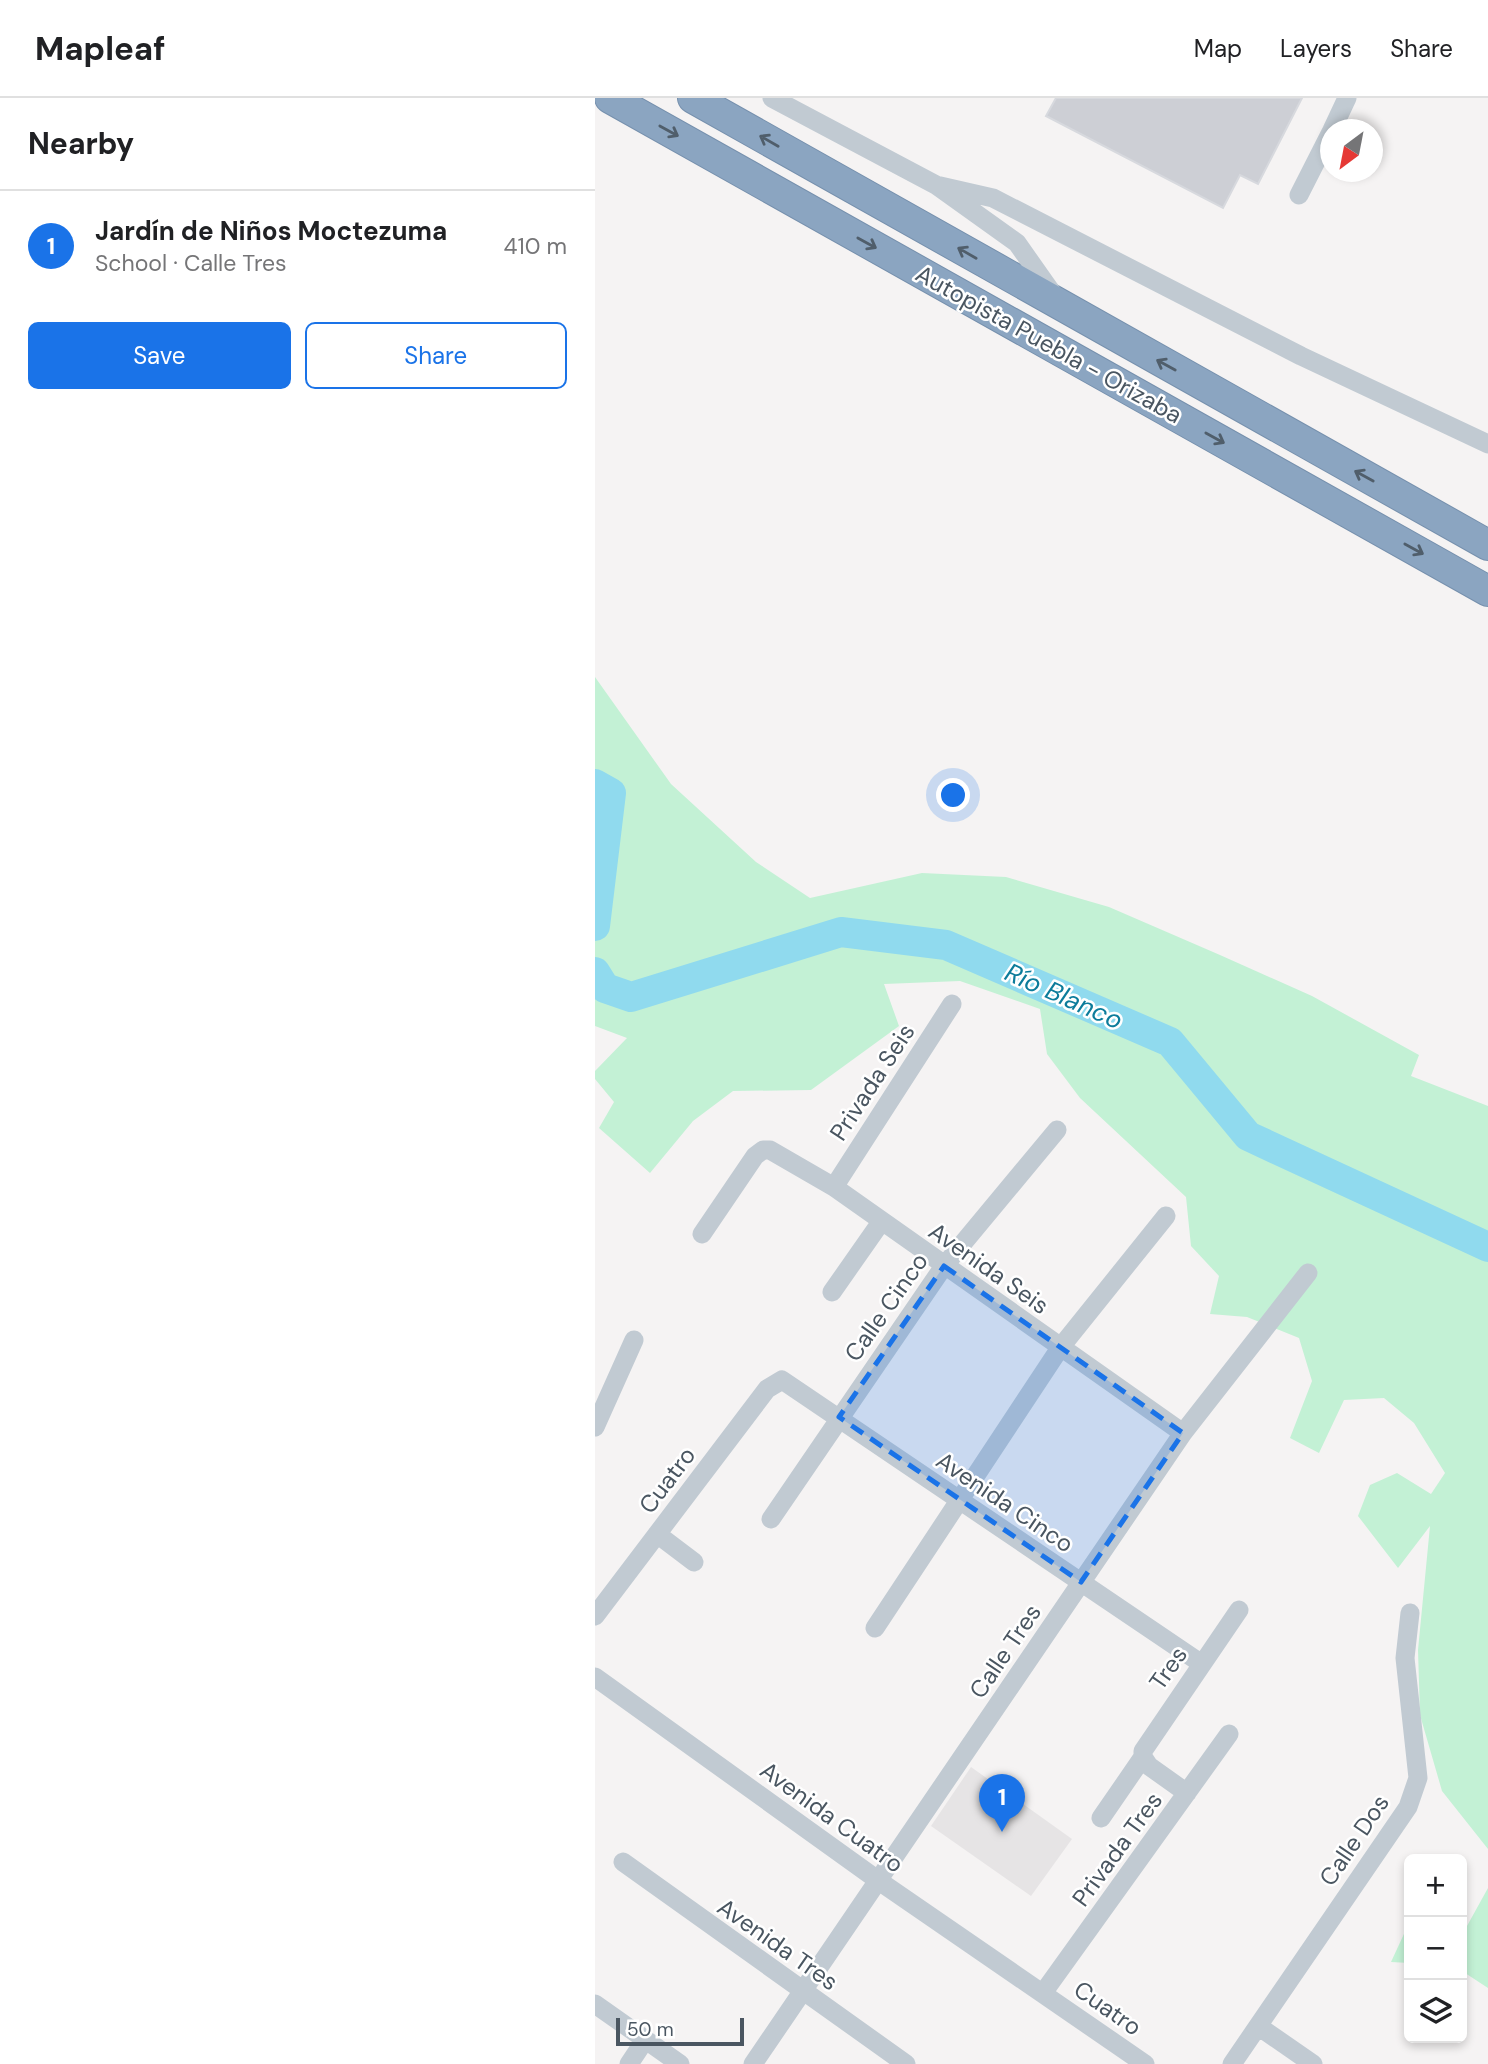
<!DOCTYPE html>
<html lang="en">
<head>
<meta charset="utf-8">
<style>
  :root { --surface:#fff; --page:#f6f6f6; --text:#202124; --muted:#757577; --line:#e0e0e0; --accent:#1a73e8 }
  body { margin:0; font-family:"DM Sans",sans-serif; background:var(--page); color:var(--text) }
  .controls { position:absolute; right:21px; bottom:21px; display:grid; overflow:hidden; border-radius:10px; box-shadow:0 4px 10px #0003 }
  .controls button { width:63px; height:63px; display:grid; place-items:center; padding:0; border:0; border-bottom:2px solid var(--line); background:var(--surface); color:var(--text); font:35px sans-serif }
  .compass { position:absolute; left:725px; top:21px; width:63px; height:63px; border-radius:50%; background:var(--surface); box-shadow:0 4px 10px #0003; rotate:212deg }
  .scale { position:absolute; left:21px; bottom:18px; width:128px; box-sizing:border-box; padding-left:7px; border:4px solid #4a5661; border-top:0; font-size:19px; line-height:24px; white-space:nowrap; color:#4a5661; -webkit-text-stroke:5px #fff; paint-order:stroke }
  .you { position:absolute; left:359px; top:698px; width:24px; height:24px; margin:-18px; border:5px solid #fff; border-radius:50%; background:#1a73e8; box-shadow:0 0 0 10px #1a73e833 }
  .badge { display:grid; place-items:center; width:46px; height:46px; border-radius:50%; background:var(--accent); color:#fff; font-size:23px; font-weight:700 }
  .pin { position:absolute; translate:-50% -58px; filter:drop-shadow(0 2px 4px #0008) }
  .pin::after { content:''; position:absolute; top:37px; width:24px; height:21px; background:inherit; clip-path:polygon(0 0,100% 0,50% 100%) }
  .list { margin:0; padding:0; list-style:none }
  h2 { display:flex; justify-content:space-between; align-items:center; height:91px; margin:0; padding:0 28px; font-size:30px }
  h2 small { font-size:23px; font-weight:400; color:var(--muted) }
  .list li { display:grid; grid-template-columns:46px 1fr auto; gap:21px; align-items:center; box-sizing:border-box; height:112px; padding:0 28px; border-top:2px solid var(--line) }
  .list b { display:block; font-size:26px; white-space:nowrap }
  .list p { margin:0; font-size:23px; white-space:nowrap; color:var(--muted) }
  .list em { font-size:23px; font-style:normal; color:var(--muted) }
  .actions { display:flex; gap:14px; padding:21px 28px }
  .actions a { flex:1; padding:16px 0; border:2px solid var(--accent); border-radius:10px; text-align:center; font-size:24px; color:var(--accent) }
  .actions .main { background:var(--accent); color:#fff }
  .icon { flex:none; width:38px; height:38px; fill:none; stroke:currentColor; stroke-width:2; stroke-linecap:round; stroke-linejoin:round }
  .map { position:relative; flex:none; width:893px; height:1966px; overflow:hidden }
  header { display:flex; align-items:center; gap:42px; box-sizing:border-box; height:98px; padding:0 35px; background:var(--surface); border-bottom:2px solid var(--line) }
  header strong { font-size:33px }
  nav { display:flex; gap:38px; margin-inline-start:auto; font-size:24px }
  main { display:flex }
  aside { flex:1; background:var(--surface) }
  .map>svg:first-child { display:block }
</style>
</head>
<body>
<header>
<strong>Mapleaf</strong>
<nav><a>Map</a><a>Layers</a><a>Share</a></nav>
</header>
<main>
<aside>
<h2>Nearby<small></small></h2>
<ul class="list">
<li><span class="badge">1</span><div><b>Jardín de Niños Moctezuma</b><p>School · Calle Tres</p></div><em>410 m</em></li>
</ul>
<div class="actions"><a class="main">Save</a><a>Share</a></div>
</aside>
<div class="map">
<svg width="893" height="1966" viewBox="0 0 893 1966">
  <rect width="100%" height="100%" fill="#f5f3f3"/>
  <!-- education -->
  <path fill="#e6e4e5" d="M376 1669 477 1741 436 1798 336 1728Z"/>
  <!-- green -->
  <path fill="#c3f1d5" d="M0 579 76 686 161 764 215 800 327 775 411 779 514 809 625 857 717 898 824 957 816 978 893 1008V1751L847 1693 825 1617 823 1552 835 1428 803 1470 763 1418 775 1387 802 1375 836 1396 850 1375 819 1325 789 1300 749 1302 724 1355 695 1340 717 1283 704 1240 652 1219 615 1216 624 1178 596 1148 591 1099 485 1000 452 956 445 911 365 883 289 886 304 928 216 992 138 993 98 1023 55 1075 4 1030 19 1004 0 981V973L32 940 0 928Z
    M893 1790V1890L867 1873V1837Z
    M814 1825V1865L796 1864Z"/>
  <g fill="none" stroke-linecap="round" stroke-linejoin="round">
    <!-- river -->
    <path stroke="#90daee" stroke-width="30" d="M0 686 16 695 0 828
      M0 874 10 890 36 899 246 834 351 847 575 944 653 1038 893 1149"/>
  </g>
  <!-- building -->
  <path fill="#cdcfd5" stroke="#d7d9de" stroke-width="2" d="M461 0H707L663 86 645 77 628 110 451 18Z"/>
  <g fill="none" stroke-linecap="round" stroke-linejoin="round">
    <defs>
      <path id="highway" d="M15 0 893 493
        M98 0 893 447"/>
    </defs>
    <!-- highway casing -->
    <use href="#highway" stroke="#7690ad" stroke-width="32"/>
    <!-- minor -->
    <path stroke="#c1cad2" stroke-width="19" d="M177 0 341 87 422 145 460 199
      M737 32 752 0
      M341 87 398 100 706 258 893 346
      M704 97 736 34
      M239 1089 357 906
      M107 1136 160 1058 168 1052H175L239 1089 588 1335
      M237 1194 286 1124
      M0 1329 39 1242
      M176 1421 349 1168 462 1032
      M62 1436 99 1464
      M0 1518 172 1291 187 1282 607 1566
      M280 1530 465 1250 571 1118
      M0 1579 284 1783 550 1966
      M548 1659 554 1668 592 1695
      M506 1720 548 1659V1653L644 1512
      M28 1764 311 1966
      M448 1895 634 1636
      M0 1906 85 1966
      M663 1928 718 1966
      M34 1966 50 1942
      M158 1966 588 1335 713 1175
      M637 1966 813 1709 823 1680 810 1560 815 1515"/>
    <!-- highway -->
    <use href="#highway" stroke="#8ba5c1" stroke-width="30"/>
  </g>
  <!-- one-way arrows -->
  <defs><path id="oneway-shaft" d="M-6 0H5M1.5-3L5.5 0L1.5 3" fill="none" stroke-width="1.6" stroke-linecap="round" stroke-linejoin="round" transform="scale(1.75)"/></defs>
  <g stroke="#505e6b">
    <use href="#oneway-shaft" transform="translate(74 33) rotate(29)"/>
    <use href="#oneway-shaft" transform="translate(174 43) rotate(-150)"/>
    <use href="#oneway-shaft" transform="translate(272 145) rotate(29)"/>
    <use href="#oneway-shaft" transform="translate(372 155) rotate(-150)"/>
    <use href="#oneway-shaft" transform="translate(571 267) rotate(-151)"/>
    <use href="#oneway-shaft" transform="translate(620 340) rotate(29)"/>
    <use href="#oneway-shaft" transform="translate(769 378) rotate(-151)"/>
    <use href="#oneway-shaft" transform="translate(819 451) rotate(29)"/>
  </g>
  <!-- marked area -->
  <path fill="#1a73e8" fill-opacity="0.2" stroke="#1a73e8" stroke-width="5" stroke-dasharray="14 9" stroke-linejoin="round" d="M349 1168 588 1335 486 1484 244 1319Z"/>
  <g text-anchor="middle" dominant-baseline="central" stroke-width="5" stroke-linejoin="round" paint-order="stroke">
    <!-- street labels -->
    <g font-size="24" fill="#4a5661" stroke="#fff">
      <text transform="translate(454 246) rotate(29)">Autopista Puebla - Orizaba</text>
      <text transform="translate(277 984) rotate(-57)">Privada Seis</text>
      <text transform="translate(394 1170) rotate(35)">Avenida Seis</text>
      <text transform="translate(291 1209) rotate(-55)">Calle Cinco</text>
      <text transform="translate(72 1382) rotate(-53)">Cuatro</text>
      <text transform="translate(410 1404) rotate(34)">Avenida Cinco</text>
      <text transform="translate(410 1553) rotate(-56)">Calle Tres</text>
      <text transform="translate(573 1570) rotate(-55)">Tres</text>
      <text transform="translate(237 1719) rotate(36)">Avenida Cuatro</text>
      <text transform="translate(759 1742) rotate(-56)">Calle Dos</text>
      <text transform="translate(522 1751) rotate(-54)">Privada Tres</text>
      <text transform="translate(183 1846) rotate(35)">Avenida Tres</text>
      <text transform="translate(513 1910) rotate(35)">Cuatro</text>
    </g>
    <!-- water labels -->
    <g font-size="26" font-style="italic" fill="#0c7c9b" stroke="#fff">
      <text transform="translate(469 898) rotate(24)">Río Blanco</text>
    </g>
  </g>
</svg>
<div class="controls">
<button>+</button>
<button>−</button>
<button><svg class="icon" aria-label="layers" viewBox="0 0 24 24"><path d="M12 4l9 5-9 5-9-5zM3 14l9 5 9-5"/></svg></button>
</div>
<svg class="compass" viewBox="-18 -18 36 36"><path d="M0-13l5 13h-10z" fill="#e53935"/><path d="M0 13l5-13h-10z" fill="#757577"/></svg>
<div class="scale">50 m</div>
<div class="you"></div>
<div class="pin badge" style="left:407px;top:1734px">1</div>
</div>
</main>
</body>
</html>
